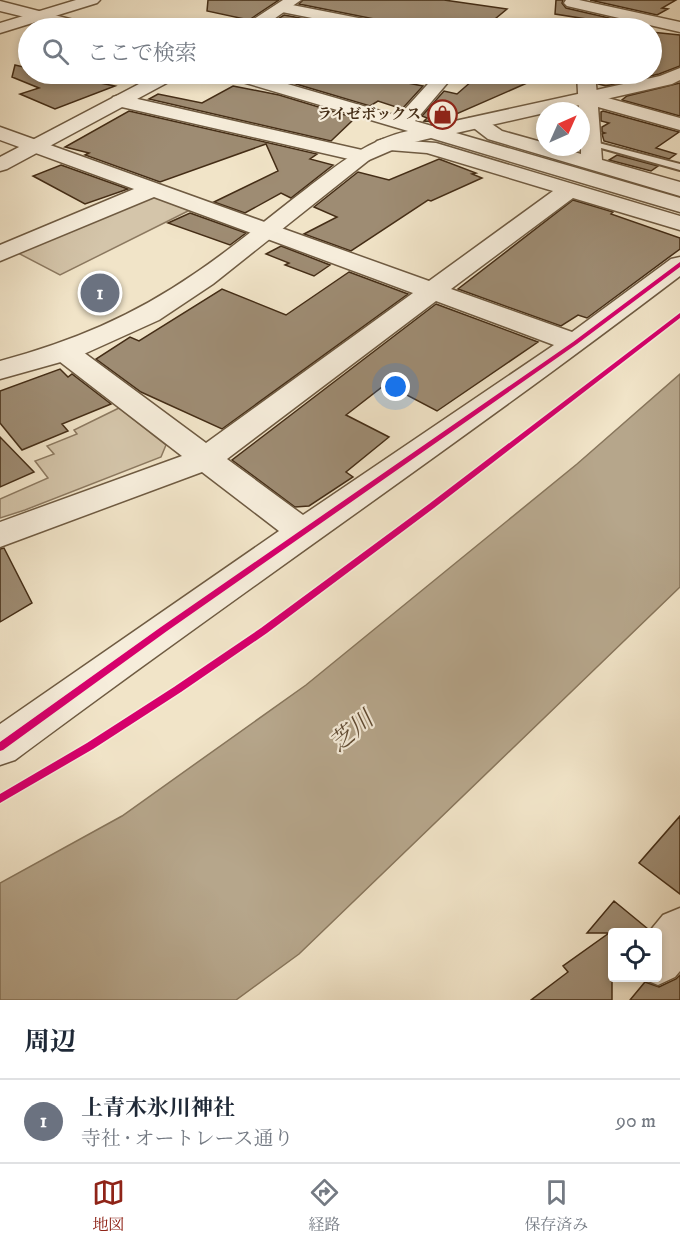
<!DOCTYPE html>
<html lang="ja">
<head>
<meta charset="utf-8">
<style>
  :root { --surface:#fff; --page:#f2f2f3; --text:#1f2937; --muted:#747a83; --line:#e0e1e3; --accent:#8f2418 }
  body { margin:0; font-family:"IM FELL DW Pica","Noto Serif JP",serif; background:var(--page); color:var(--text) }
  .controls { position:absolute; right:18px; bottom:18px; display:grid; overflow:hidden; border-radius:6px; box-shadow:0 3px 9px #0003 }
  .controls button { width:54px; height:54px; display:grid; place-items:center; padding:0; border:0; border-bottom:2px solid var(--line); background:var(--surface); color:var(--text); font:30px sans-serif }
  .compass { position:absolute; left:536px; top:102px; width:54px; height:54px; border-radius:50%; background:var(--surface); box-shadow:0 3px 9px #0003; rotate:45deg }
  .you { position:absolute; left:396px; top:387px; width:21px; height:21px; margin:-15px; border:4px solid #fff; border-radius:50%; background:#1a73e8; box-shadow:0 0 0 9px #1a73e833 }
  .badge { display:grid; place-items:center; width:39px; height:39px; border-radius:50%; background:var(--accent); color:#fff; font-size:20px; font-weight:700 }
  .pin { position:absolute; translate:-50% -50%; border:3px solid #fff; box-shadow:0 2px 6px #0006 }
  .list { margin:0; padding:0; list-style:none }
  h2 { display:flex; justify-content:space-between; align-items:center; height:78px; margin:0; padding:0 24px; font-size:26px }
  h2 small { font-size:20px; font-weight:400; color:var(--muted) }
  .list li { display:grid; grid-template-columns:39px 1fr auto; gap:18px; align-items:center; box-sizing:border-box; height:84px; padding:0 24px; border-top:2px solid var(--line) }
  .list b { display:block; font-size:22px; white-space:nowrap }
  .list p { margin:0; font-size:20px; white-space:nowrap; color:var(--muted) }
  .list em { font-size:20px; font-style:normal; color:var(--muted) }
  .icon { flex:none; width:33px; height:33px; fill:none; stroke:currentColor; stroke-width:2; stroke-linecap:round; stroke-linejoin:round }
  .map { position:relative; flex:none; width:680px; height:1000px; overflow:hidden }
  .search { position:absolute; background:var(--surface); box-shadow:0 3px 9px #0003; left:18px; right:18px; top:18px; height:66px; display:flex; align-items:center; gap:15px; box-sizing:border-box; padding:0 21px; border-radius:33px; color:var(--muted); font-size:22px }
  .sheet { height:162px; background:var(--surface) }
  nav { display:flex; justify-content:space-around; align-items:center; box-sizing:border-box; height:84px; border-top:2px solid var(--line); background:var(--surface); font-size:16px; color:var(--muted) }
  nav a { display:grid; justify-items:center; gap:3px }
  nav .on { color:var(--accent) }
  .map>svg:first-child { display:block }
</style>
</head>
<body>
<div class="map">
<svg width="680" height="1000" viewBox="0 0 680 1000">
  <rect width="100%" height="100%" fill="#f1e4c8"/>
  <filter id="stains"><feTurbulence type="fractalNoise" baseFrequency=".00333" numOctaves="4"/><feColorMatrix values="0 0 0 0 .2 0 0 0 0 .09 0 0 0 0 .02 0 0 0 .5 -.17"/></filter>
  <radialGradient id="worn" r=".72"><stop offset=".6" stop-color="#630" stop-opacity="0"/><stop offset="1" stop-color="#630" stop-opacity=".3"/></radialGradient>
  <!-- green -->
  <path fill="#d4c5aa" stroke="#8c7960" stroke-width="1.5" d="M147 197H158L192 209 60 275 18 253Z
    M119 408 166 445 161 457 25 510 0 518V499L48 478 35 461 54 454 47 446 77 434 74 430Z"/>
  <!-- water -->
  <path fill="#b6a68b" stroke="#88765c" stroke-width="1.5" d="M680 374V587L299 954 236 1000H0V883L122 816 306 685 577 464Z"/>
  <!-- building -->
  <path fill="#9e8c73" stroke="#442d16" stroke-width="1.5" d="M208 0H279L249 20 207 11Z
    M303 0H444L507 9 484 28H394L384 21 299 4Z
    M556 0H563L562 3 566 8 639 25 632 28H602L606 22 555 14Z
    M590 0H676L662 8 668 9 657 15Z
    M284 15 353 28H292L270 24Z
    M651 32 680 35V66L659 74 606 86 598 84 599 74H651Z
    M15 65 28 68V74H55L115 86 55 109 20 94 39 88 12 77Z
    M315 74H362L423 86 402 109 378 101 370 106 296 84Z
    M480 74 527 83 438 122 424 121 427 118 422 116 444 91 457 94Z
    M680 83V116L622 100 627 96Z
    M233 86 279 95 355 118 331 141 149 99 158 94 202 103Z
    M129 111 317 154 310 159 333 165 291 198 281 193 245 213 214 202 278 171 266 144 160 182 85 155 89 153 65 147Z
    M603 111 679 132 656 148 676 154 669 159 604 141 602 134 605 133 602 132V127L609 123 601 121V112Z
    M617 155 658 166 651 171 609 160Z
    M439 159 476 173 472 174 482 178 431 201 428 200 351 251 304 234 337 217 314 207 358 172 389 180Z
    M61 165 128 189 85 204 33 176Z
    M573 200 613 212 611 214 680 238V249L587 318 578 315 561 326 458 289Z
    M190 213 246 233 230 245 168 223Z
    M281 246 330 265 314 276 285 265 289 263 266 254Z
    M349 272 408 294 222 429 141 392 96 359 130 337 139 341 222 289 286 315Z
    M436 304 538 342 437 411 386 384 346 415 389 437 346 472 353 477 309 506 295 507 232 460Z
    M60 369 68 377 72 374 111 404 62 424 68 431 22 450 0 423V391Z
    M0 437 34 472 0 487Z
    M4 548 32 603 0 622V549Z
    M680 816V894L639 863Z
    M614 901 648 929 647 933H612V1000H531L568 972 563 966 609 933H587Z
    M680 975V1000H630L645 982 659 987 676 979Z"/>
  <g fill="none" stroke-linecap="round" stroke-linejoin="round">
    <defs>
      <path id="service" d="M587 140 680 164V170L587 144Z"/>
      <path id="minor" d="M76 0H100L97 3 0 33V23Z
        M566 0H579L680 22V32L567 6 564 3Z
        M282 3 384 23 392 28H362L277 11 274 8 277 5Z
        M437 74H455L410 127H396L393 123 396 119Z
        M577 74H595L597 95 680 118V130L598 107 602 160 680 182V196L488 139 466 122 469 118H483L502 131 545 143V147H558L581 154V111H579Z
        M120 95 362 150 369 152 372 156 369 160 362 162 113 105 111 101 113 97Z
        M0 127 429 281 553 191 427 153 377 149 374 145 377 141 384 139 436 143 680 216V230L573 198 451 289 572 332 671 259 680 257V276C462 442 235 596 15 760L0 765V724L279 531 202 472 0 547V522L182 456 55 358 51 352 55 346 65 344 75 346 206 443 413 293 154 197 0 261V245L134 189 0 140ZM436 301 554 345 303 515 227 459Z
        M680 908V971L675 977 658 985 641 978H658V932H649L663 915Z"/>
      <path id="tertiary" d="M283 0H301L261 28H243L245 25Z
        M0 1 93 25 95 28H70L0 11Z
        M680 68V80L672 84 456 133 680 198V212L431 138 406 144 369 160 213 284 159 320 75 358 0 379V361C71 342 133 316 194 274 233 248 269 217 306 189 338 164 368 140 408 131L229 78 226 74H253L432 126 660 76Z
        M158 74H179L176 78 7 169 0 171V157Z"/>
    </defs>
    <!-- service casing -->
    <use href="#service" stroke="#6f5b42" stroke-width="4"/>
    <!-- minor casing -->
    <use href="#minor" stroke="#6f5b42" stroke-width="3"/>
    <!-- tertiary casing -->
    <use href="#tertiary" stroke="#6f5b42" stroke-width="3"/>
    <!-- service -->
    <use href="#service" fill="#f6eddb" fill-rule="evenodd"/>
    <!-- minor -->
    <use href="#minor" fill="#f6eddb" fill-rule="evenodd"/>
    <!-- tertiary -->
    <use href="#tertiary" fill="#f6eddb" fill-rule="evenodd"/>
    <defs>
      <path id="cycleway" d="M680 262V267L577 344 167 631 3 750 0 751V742L161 627 573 342Z
        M680 313V318L434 508 267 633 181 692 93 749 0 803V794L87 743 174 687 261 628 429 504Z"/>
    </defs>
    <!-- cycleway casing -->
    <use href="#cycleway" stroke="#f6eddb" stroke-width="3"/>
    <!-- cycleway -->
    <use href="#cycleway" fill="#d6006c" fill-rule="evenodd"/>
  </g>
  <!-- icons -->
  <defs>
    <symbol id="shop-ring" viewBox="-11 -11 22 22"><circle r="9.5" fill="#f6eddb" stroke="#8f2418" stroke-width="1.5"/><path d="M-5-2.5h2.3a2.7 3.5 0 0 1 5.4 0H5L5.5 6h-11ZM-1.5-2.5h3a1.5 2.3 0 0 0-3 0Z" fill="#8f2418"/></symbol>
  </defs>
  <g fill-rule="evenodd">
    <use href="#shop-ring" x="426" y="98" width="33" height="33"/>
  </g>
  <g text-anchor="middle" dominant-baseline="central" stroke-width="4.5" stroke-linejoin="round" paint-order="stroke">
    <!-- far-poi labels -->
    <g font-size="15" font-weight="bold" fill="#442d16" stroke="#f6eddb" text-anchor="end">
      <text x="421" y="114">ライゼボックス</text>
    </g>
    <!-- near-water labels -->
    <g font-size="24" font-style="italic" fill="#604b33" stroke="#f6eddb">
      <text transform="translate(352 732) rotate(-40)">芝川</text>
    </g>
  </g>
  <rect width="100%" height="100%" filter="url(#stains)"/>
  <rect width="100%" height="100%" fill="url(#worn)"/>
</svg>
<div class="controls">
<button><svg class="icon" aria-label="locate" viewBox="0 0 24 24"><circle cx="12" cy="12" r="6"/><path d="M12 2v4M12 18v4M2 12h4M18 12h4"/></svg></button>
</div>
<svg class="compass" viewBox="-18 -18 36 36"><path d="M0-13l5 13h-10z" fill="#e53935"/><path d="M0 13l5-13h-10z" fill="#747a83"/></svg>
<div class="you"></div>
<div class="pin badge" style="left:100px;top:293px;background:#6b7280">1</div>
<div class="search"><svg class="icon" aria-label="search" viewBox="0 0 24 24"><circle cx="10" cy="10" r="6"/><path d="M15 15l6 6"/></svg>ここで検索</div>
</div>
<section class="sheet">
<h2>周辺<small></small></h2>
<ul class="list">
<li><span class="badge" style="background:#6b7280">1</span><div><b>上青木氷川神社</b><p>寺社 · オートレース通り</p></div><em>90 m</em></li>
</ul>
</section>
<nav>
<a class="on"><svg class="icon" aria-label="map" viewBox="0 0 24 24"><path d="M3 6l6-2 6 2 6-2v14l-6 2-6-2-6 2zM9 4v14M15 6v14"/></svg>地図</a>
<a><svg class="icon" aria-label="directions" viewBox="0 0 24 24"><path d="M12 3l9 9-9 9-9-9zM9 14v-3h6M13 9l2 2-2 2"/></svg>経路</a>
<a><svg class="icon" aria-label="saved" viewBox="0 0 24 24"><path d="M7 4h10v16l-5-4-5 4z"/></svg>保存済み</a>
</nav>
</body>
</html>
